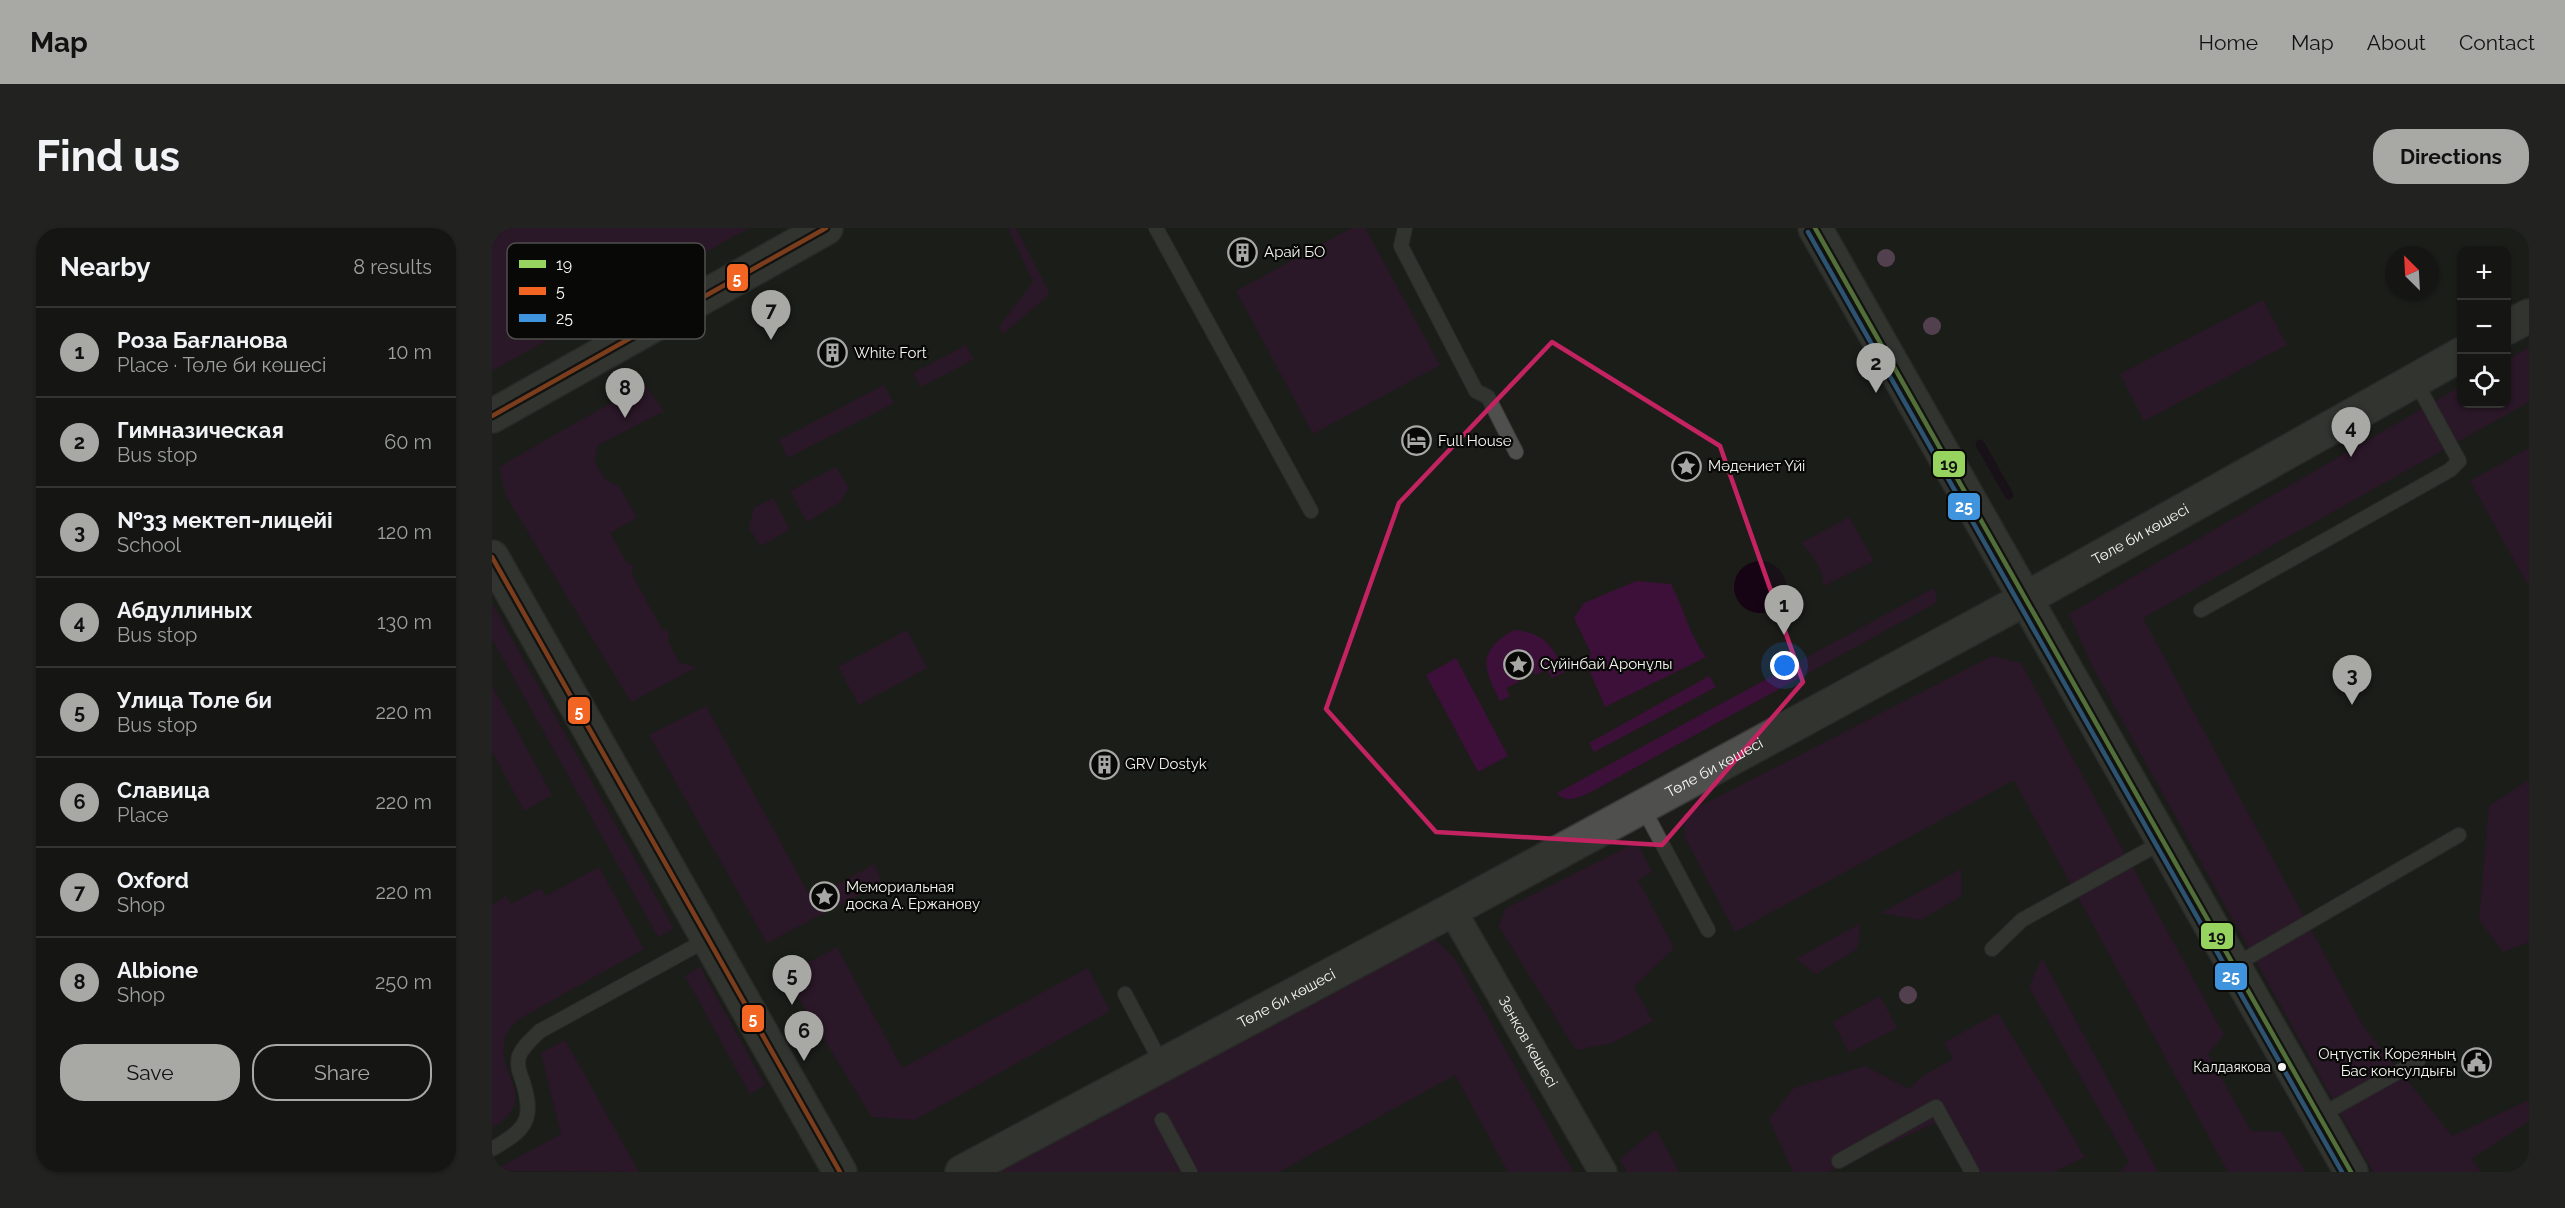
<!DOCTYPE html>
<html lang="en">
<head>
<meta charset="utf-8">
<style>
  :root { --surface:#151613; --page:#222321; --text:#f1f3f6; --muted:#9d9fa0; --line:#343533; --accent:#a8a9a5 }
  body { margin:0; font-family:Raleway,sans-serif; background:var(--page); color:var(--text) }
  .controls { position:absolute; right:18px; top:18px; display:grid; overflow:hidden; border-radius:12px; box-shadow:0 2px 4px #0004 }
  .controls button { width:54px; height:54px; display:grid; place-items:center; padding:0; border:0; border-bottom:2px solid var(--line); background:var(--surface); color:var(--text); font:30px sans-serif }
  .compass { position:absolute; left:1893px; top:18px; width:54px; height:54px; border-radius:50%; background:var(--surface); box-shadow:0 2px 4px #0004; rotate:336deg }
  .you { position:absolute; left:1293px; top:438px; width:21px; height:21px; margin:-15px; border:4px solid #fff; border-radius:50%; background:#1a73e8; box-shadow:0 0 0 9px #1a73e833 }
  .badge { display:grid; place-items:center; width:39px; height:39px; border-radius:50%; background:var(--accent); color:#111; font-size:20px; font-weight:700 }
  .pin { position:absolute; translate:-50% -50px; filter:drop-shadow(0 2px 3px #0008) }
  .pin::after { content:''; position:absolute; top:32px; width:21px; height:18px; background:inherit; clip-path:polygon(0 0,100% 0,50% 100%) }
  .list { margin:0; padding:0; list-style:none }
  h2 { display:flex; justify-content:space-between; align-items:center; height:78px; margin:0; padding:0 24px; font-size:26px }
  h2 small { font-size:20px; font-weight:400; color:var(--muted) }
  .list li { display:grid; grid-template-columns:39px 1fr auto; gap:18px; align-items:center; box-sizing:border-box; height:90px; padding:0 24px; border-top:2px solid var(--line) }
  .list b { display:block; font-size:22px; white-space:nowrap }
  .list p { margin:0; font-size:20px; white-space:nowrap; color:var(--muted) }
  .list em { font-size:20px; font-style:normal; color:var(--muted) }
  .actions { display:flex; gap:12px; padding:18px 24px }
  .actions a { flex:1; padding:14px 0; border:2px solid var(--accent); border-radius:24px; text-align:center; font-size:21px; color:var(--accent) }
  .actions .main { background:var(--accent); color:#111 }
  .icon { flex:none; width:33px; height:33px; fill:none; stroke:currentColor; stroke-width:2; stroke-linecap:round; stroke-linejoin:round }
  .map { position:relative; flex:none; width:2037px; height:944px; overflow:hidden; border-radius:24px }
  header { display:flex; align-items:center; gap:36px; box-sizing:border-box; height:84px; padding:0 30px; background:var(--accent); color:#111 }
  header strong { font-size:28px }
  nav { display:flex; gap:33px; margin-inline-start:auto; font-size:21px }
  .intro { display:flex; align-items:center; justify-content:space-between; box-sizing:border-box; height:144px; padding:0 36px }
  h1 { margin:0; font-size:42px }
  .button { padding:15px 27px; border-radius:24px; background:var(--accent); color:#111; font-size:21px; font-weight:700 }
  main { display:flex; gap:36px; padding:0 36px }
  aside { flex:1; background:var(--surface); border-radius:24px; box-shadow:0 2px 4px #0004 }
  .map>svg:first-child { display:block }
</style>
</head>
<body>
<header>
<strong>Map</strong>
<nav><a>Home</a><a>Map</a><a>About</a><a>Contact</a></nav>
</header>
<div class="intro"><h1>Find us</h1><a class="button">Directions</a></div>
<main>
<aside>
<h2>Nearby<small>8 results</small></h2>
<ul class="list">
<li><span class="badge">1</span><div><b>Роза Бағланова</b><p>Place · Төле би көшесі</p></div><em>10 m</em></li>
<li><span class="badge">2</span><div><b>Гимназическая</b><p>Bus stop</p></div><em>60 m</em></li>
<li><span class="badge">3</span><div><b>№33 мектеп-лицейі</b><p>School</p></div><em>120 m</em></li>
<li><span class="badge">4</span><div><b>Абдуллиных</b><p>Bus stop</p></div><em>130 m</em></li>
<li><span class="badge">5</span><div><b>Улица Толе би</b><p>Bus stop</p></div><em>220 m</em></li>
<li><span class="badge">6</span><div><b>Славица</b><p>Place</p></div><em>220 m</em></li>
<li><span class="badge">7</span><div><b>Oxford</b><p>Shop</p></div><em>220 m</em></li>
<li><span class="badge">8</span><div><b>Albione</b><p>Shop</p></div><em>250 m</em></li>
</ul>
<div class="actions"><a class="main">Save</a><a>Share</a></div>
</aside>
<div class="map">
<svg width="2037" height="944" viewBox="0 0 2037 944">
  <rect width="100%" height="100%" fill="#1c1d19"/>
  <!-- green -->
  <path fill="#3c1038" d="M0 0H257L0 143Z
    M516 0H524L558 66 511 106 507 99 541 54Z
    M860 0H873L948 137 821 206 744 63Z
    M1771 72 1795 117 1652 193 1628 146Z
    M474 117 482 131 429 159 421 145Z
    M2037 119V174L1651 390 1871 798 1960 908 2037 872V893L1979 931 1989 944H1881L1600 438 1577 386 1969 158 1970 176H2014L2015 132Z
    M152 156 172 183 106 217 102 233 113 252 127 258 145 290 118 305 135 335 142 338 140 346 169 400 177 404 176 412 187 435 205 439 139 474 14 268 7 239Z
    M392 157 402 175 296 230 287 212Z
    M2037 220V359L1978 253Z
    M344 239 357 260 348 274 315 294 298 263Z
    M281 270 298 301 269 318 257 300 262 280Z
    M1357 289 1382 333 1332 358C1329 338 1322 329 1309 315Z
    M1144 353 1179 356C1192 381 1197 407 1214 429L1113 479 1095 437 1099 425 1082 390 1092 375Z
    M1442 360 1445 369 1444 375 1097 565C1084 570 1075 576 1065 565Z
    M0 375 182 701 166 709 0 411Z
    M415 402 435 440 367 477 346 439Z
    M1022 402C1053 405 1060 417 1073 444L1060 450 1055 442 1043 447 1033 427 1018 434 1027 454 1014 460 1018 468 1008 473C991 440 985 423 1022 402Z
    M1500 428 1529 435 1732 807 1716 826 1759 903 1790 904 1813 944H1736L1522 552 1243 704 1193 610 1191 587Z
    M964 430 1016 528 986 544 934 447Z
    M1217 448 1224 459 1102 524 1097 515Z
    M0 457 60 567 32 583 0 523Z
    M214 478 319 670 383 636 390 655 275 715 157 507Z
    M2037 552V714L2011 724 1987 692 1997 578Z
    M1145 614 1160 644 1146 652 1182 720 1142 759 1161 793 1120 815 1084 822 1007 699 1013 681Z
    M107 639 152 721 27 791C20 798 13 804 12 814 7 852 48 869 0 900V677L14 668 19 676 49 660 54 668Z
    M1469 641 1470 668 1428 692 1389 685Z
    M1369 695 1365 721 1324 746 1304 731Z
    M939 707 964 732 1081 944H1016L963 847 787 944H503Z
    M345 719 410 840 596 740 618 783 423 892 380 889 293 748Z
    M1550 730 1666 944H1628L1637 934 1537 759Z
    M208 739 273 857 258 866 193 748Z
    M1388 768 1405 800 1357 825 1341 794Z
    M1506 785 1593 929 1562 944H1471L1443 895 1336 944H1301L1277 891 1302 860 1373 838 1417 861 1431 848 1461 831 1453 814Z
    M73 812 147 944H146L1 943 69 906 49 825Z
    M1164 901 1187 944H1135L1128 931Z"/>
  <!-- water -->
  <path fill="#160314" d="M1242 359a26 26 0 1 1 52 0a26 26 0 1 1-52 0Z"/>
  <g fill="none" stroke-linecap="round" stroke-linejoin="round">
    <!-- stream -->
    <path stroke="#160314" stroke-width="9" d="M1488 216 1517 267"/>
    <defs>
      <path id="lane" d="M664 0 819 283
        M913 0 909 18 984 163 996 169 1024 224
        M1709 382 1958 242 1967 233 1923 152
        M1150 578 1216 702
        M1500 721 1530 692 1672 613
        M1743 737 1967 607
        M633 766 671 838
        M1827 888 1926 833
        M670 892 698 944
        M0 921C35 901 43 891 30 851 27 844 25 835 27 828 31 818 40 811 48 803L216 711
        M1347 933 1444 879 1480 944"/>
      <g id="street">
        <path id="s1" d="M960 682 1111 944"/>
      </g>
      <g id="secondary">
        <path d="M1323 0 1859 944"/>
        <path d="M2014 100 2037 88"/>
        <path d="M0 188 334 0"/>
        <path d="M0 329 348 944"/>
        <path id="s2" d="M470 944 960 682 1535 370 1970 126"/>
      </g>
    </defs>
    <!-- lane casing -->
    <use href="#lane" stroke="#393a37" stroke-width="16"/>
    <!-- street casing -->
    <use href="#street" stroke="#393a37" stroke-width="30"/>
    <!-- secondary casing -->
    <use href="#secondary" stroke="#393a37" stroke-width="36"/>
    <!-- lane -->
    <use href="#lane" stroke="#4f504d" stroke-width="14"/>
    <!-- street -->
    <use href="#street" stroke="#4f504d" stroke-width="27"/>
    <!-- secondary -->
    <use href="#secondary" stroke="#4f504d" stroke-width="33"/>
    <defs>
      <path id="bus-1" d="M1323 0 1859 944"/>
      <path id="bus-2" d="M0 188 334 0
        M0 329 348 944"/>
      <path id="bus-3" d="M1316 4 1850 944"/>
    </defs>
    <!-- bus-1 casing -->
    <use href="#bus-1" stroke="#080806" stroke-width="9"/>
    <!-- bus-2 casing -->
    <use href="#bus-2" stroke="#080806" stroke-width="9"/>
    <!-- bus-3 casing -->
    <use href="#bus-3" stroke="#080806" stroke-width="9"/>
    <!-- bus-1 -->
    <use href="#bus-1" stroke="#96d35f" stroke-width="4.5"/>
    <!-- bus-2 -->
    <use href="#bus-2" stroke="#f26522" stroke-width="4.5"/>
    <!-- bus-3 -->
    <use href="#bus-3" stroke="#4094de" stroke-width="4.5"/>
  </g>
  <!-- trees -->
  <g fill="#976b90">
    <circle cx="1394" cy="30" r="9"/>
    <circle cx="1440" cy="98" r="9"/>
    <circle cx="1416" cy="767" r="9"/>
  </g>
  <!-- marked area -->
  <path d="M0 0H2037V944H0ZM1060 114 1228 218 1311 454 1170 617 944 604 834 481 907 275Z" fill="#1c1d19" fill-opacity=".55" fill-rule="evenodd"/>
  <path fill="none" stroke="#c42362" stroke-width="4.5" stroke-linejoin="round" d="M1060 114 1228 218 1311 454 1170 617 944 604 834 481 907 275Z"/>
  <!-- icons -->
  <defs>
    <symbol id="building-ring" viewBox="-11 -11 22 22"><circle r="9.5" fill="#080806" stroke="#a8a9a5" stroke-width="1.5"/><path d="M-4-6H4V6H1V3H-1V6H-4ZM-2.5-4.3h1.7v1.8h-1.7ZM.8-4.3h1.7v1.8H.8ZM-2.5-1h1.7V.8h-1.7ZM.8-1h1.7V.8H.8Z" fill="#a8a9a5"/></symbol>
    <symbol id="hotel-ring" viewBox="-11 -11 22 22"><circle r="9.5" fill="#080806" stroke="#a8a9a5" stroke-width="1.5"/><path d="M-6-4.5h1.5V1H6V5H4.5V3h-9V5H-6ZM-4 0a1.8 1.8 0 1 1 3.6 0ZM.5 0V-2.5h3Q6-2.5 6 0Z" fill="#a8a9a5"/></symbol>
    <symbol id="sight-ring" viewBox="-11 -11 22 22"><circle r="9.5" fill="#080806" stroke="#a8a9a5" stroke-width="1.5"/><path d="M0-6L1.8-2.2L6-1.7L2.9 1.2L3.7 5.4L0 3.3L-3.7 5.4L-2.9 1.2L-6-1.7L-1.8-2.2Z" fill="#a8a9a5"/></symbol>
    <symbol id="civic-ring" viewBox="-11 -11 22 22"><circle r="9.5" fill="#080806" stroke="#a8a9a5" stroke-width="1.5"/><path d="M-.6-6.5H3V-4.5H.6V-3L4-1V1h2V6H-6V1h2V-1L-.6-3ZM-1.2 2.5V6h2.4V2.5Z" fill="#a8a9a5"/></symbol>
  </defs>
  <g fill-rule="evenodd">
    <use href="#building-ring" x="734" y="8" width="33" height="33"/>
    <use href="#building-ring" x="324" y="108" width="33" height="33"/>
    <use href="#hotel-ring" x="908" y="196" width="33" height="33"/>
    <use href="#sight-ring" x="1178" y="222" width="33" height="33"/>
    <use href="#sight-ring" x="1010" y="420" width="33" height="33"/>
    <use href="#building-ring" x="596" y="520" width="33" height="33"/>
    <use href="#sight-ring" x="316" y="652" width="33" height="33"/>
    <use href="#civic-ring" x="1968" y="818" width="33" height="33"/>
  </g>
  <!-- markers -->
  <circle fill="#f4f4f0" stroke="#080806" stroke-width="2" cx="1790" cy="839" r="5"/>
  <g text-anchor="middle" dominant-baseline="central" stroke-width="4.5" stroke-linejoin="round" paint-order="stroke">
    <!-- bus labels -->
    <g font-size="14" fill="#f4f4f0" stroke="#080806" text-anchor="end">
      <text x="1779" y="839">Калдаякова</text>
    </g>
    <!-- poi labels -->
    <g font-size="15" fill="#f4f4f0" stroke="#080806" text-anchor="start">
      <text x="772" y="24">Арай БО</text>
      <text x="362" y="125">White Fort</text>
      <text x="946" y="213">Full House</text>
      <text x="1216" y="238">Мәдениет Үйі</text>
      <text x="1048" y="436">Сүйінбай Аронұлы</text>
      <text x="633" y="536">GRV Dostyk</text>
      <text x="354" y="659">Мемориальная<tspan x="354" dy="17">доска А. Ержанову</tspan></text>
      <text x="1964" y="826" text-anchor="end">Оңтүстік Кореяның<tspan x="1964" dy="17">Бас консулдығы</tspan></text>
    </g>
    <!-- street labels -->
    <g font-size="15" fill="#f4f4f0" stroke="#080806">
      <text stroke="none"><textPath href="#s2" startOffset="1340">Төле би көшесі</textPath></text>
      <text stroke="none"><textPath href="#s2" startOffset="854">Төле би көшесі</textPath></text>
      <text stroke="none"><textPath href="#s2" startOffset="368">Төле би көшесі</textPath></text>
      <text stroke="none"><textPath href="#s1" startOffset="152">Зенков көшесі</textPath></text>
    </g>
  </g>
  <!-- legend -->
  <rect x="15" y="15" width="198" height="96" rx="9" fill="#080806" stroke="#4f4f4c" stroke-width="1.5"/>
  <rect x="27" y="32" width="27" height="8" fill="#96d35f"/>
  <rect x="27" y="59" width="27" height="8" fill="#f26522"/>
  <rect x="27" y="86" width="27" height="8" fill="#4094de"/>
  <g font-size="16" fill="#f4f4f0">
    <text x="64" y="42">19</text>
    <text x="64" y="69">5</text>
    <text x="64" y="96">25</text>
  </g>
  <g stroke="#080806" stroke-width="2">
    <rect x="234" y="35" width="23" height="29" rx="6" fill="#f26522"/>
    <rect x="1440" y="222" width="34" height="28" rx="6" fill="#96d35f"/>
    <rect x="1455" y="264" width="34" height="29" rx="6" fill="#4094de"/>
    <rect x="75" y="468" width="24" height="29" rx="6" fill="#f26522"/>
    <rect x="1708" y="694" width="34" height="28" rx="6" fill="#96d35f"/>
    <rect x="1722" y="734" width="34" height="29" rx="6" fill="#4094de"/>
    <rect x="249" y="776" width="24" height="29" rx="6" fill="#f26522"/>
  </g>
  <g font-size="16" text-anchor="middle" font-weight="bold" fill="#fff">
    <text x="245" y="56">5</text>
    <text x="1472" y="284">25</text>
    <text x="87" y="489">5</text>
    <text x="1739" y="754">25</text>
    <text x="261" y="796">5</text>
  </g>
  <g font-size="16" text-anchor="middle" font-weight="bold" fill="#111">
    <text x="1457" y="242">19</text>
    <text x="1725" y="714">19</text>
  </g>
</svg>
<div class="controls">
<button>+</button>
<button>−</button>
<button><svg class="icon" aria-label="locate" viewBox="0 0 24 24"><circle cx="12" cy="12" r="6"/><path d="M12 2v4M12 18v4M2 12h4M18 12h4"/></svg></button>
</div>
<svg class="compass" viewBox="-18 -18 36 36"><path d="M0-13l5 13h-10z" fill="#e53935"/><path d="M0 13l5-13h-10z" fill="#9d9fa0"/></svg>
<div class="you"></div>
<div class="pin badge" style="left:1292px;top:407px">1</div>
<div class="pin badge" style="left:1384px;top:165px">2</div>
<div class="pin badge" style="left:1860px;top:477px">3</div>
<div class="pin badge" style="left:1859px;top:229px">4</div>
<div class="pin badge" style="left:300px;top:777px">5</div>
<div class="pin badge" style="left:312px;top:833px">6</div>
<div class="pin badge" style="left:279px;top:112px">7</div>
<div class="pin badge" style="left:133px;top:190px">8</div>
</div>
</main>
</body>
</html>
